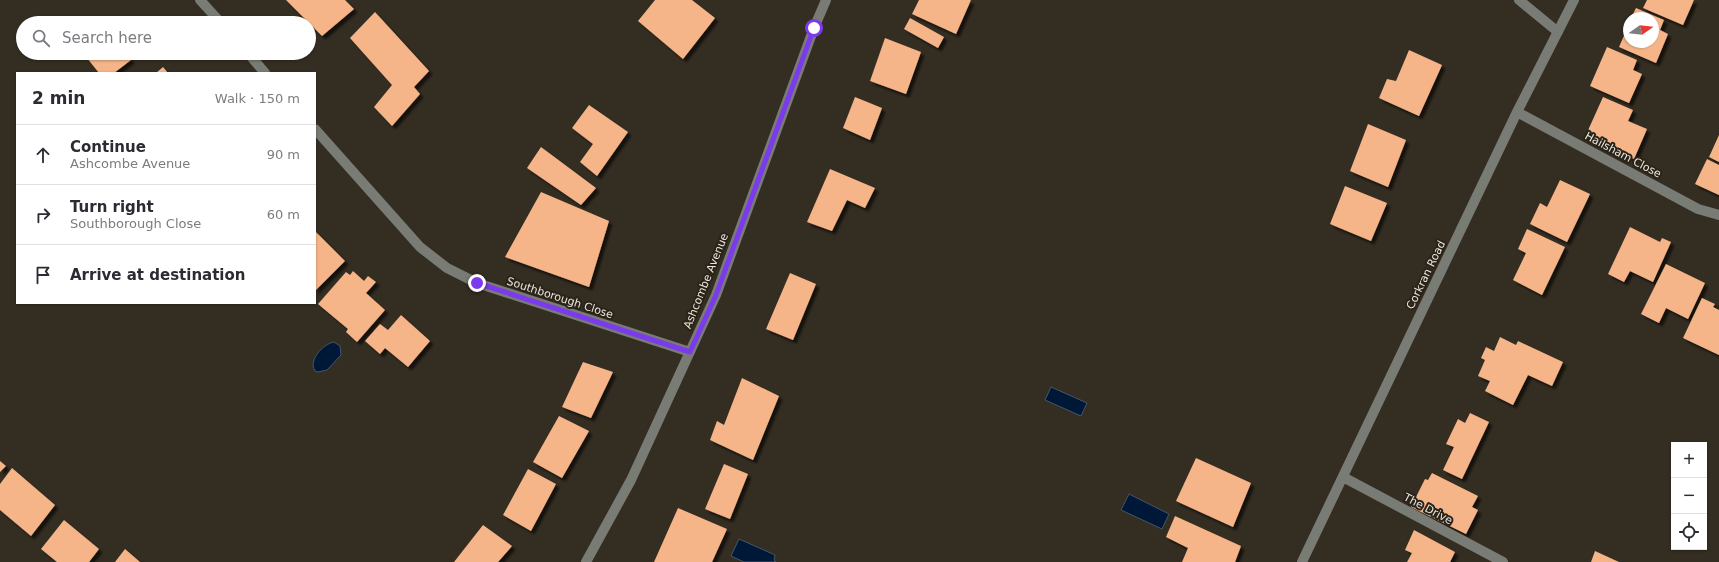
<!DOCTYPE html>
<html lang="en">
<head>
<meta charset="utf-8">
<style>
  :root { --surface:#fff; --page:#f2f2f3; --text:#2b2b33; --muted:#7c7c81; --line:#e1e1e2 }
  body { margin:0; font-family:"DejaVu Sans",sans-serif; background:var(--page); color:var(--text) }
  .controls { position:absolute; right:12px; bottom:12px; display:grid; overflow:hidden; border-radius:0px; box-shadow:0 1px 3px #0004 }
  .controls button { width:36px; height:36px; display:grid; place-items:center; padding:0; border:0; border-bottom:1px solid var(--line); background:var(--surface); color:var(--text); font:20px sans-serif }
  .compass { position:absolute; left:1623px; top:12px; width:36px; height:36px; border-radius:50%; background:var(--surface); box-shadow:0 1px 3px #0004; rotate:75deg }
  .stop { position:absolute; width:12px; height:12px; margin:-9px; border:3px solid #7c3aed; border-radius:50%; background:#fff }
  .stop.end { background:#7c3aed; border-color:#fff; box-shadow:0 1px 4px #0008 }
  .list { margin:0; padding:0; list-style:none }
  h2 { display:flex; justify-content:space-between; align-items:center; height:52px; margin:0; padding:0 16px; font-size:17px }
  h2 small { font-size:13px; font-weight:400; color:var(--muted) }
  .list li { display:grid; grid-template-columns:26px 1fr auto; gap:12px; align-items:center; box-sizing:border-box; height:60px; padding:0 16px; border-top:1px solid var(--line) }
  .list b { display:block; font-size:15px; white-space:nowrap }
  .list p { margin:0; font-size:13px; white-space:nowrap; color:var(--muted) }
  .list em { font-size:13px; font-style:normal; color:var(--muted) }
  .icon { flex:none; width:22px; height:22px; fill:none; stroke:currentColor; stroke-width:2; stroke-linecap:round; stroke-linejoin:round }
  .map { position:relative; flex:none; width:1719px; height:562px; overflow:hidden }
  .search { position:absolute; background:var(--surface); box-shadow:0 1px 3px #0004; left:16px; top:16px; width:300px; height:44px; display:flex; align-items:center; gap:10px; box-sizing:border-box; padding:0 14px; border-radius:22px; color:var(--muted); font-size:15px }
  .panel { position:absolute; background:var(--surface); box-shadow:0 1px 3px #0004; left:16px; top:72px; width:300px; height:232px; border-radius:0px }
  .map>svg:first-child { display:block }
</style>
</head>
<body>
<div class="map">
<svg width="1719" height="562" viewBox="0 0 1719 562">
  <defs>
    <filter id="shadow"><feDropShadow dx="3.5" dy="3.5" stdDeviation="1" flood-color="#0009"/></filter>
  </defs>
  <rect width="100%" height="100%" fill="#342d22"/>
  <!-- water -->
  <path fill="#001838" stroke="#46566a" d="M334 342 340 346 341 355 327 370 318 372 315 371C308 360 323 344 334 342Z
    M1051 387 1087 403 1081 416 1045 400Z
    M1129 494 1169 514 1162 529 1121 510Z
    M739 539 775 555 774 560 776 562H744L731 556Z"/>
  <!-- building -->
  <path fill="#f5b588" filter="url(#shadow)" d="M286 0H345L354 9 322 36Z
    M655 0H692L715 18 683 59 638 21Z
    M919 0H971L956 34 912 14Z
    M1647 0H1694L1683 25 1643 8Z
    M1636 8 1664 20 1660 30 1668 34 1656 63 1619 47 1629 24V42H1653V18H1631Z
    M375 12 429 71 414 87 420 94 392 126 374 107 392 85 350 38Z
    M95 16 101 23H87Z
    M910 18 944 37 938 48 904 29Z
    M885 38 921 52 906 94 870 81Z
    M1607 47 1637 60 1633 70 1642 74 1629 103 1590 86Z
    M1409 50 1442 65 1419 116 1379 98 1387 79 1396 81Z
    M83 53H125L131 60 114 73H99Z
    M163 67 168 73H156Z
    M855 97 882 108 870 140 843 128Z
    M1603 97 1633 110 1628 121 1647 129 1634 159 1585 137Z
    M589 105 628 132 597 176 580 162 593 144 572 128Z
    M1368 124 1406 140 1388 187 1350 171Z
    M1719 135V162L1709 157Z
    M541 147 596 188 581 205 527 168Z
    M1707 159 1719 165V195L1695 184Z
    M830 169 875 188 865 208 847 200 832 231 807 222Z
    M1560 180 1590 194 1567 242 1530 224 1540 203 1547 207Z
    M1345 186 1387 203 1371 241 1330 224Z
    M541 192 609 221 589 287 505 257Z
    M1630 227 1660 242 1662 238 1671 242 1653 282 1630 271 1624 282 1608 274Z
    M1527 229 1565 247 1542 295 1513 280 1526 253 1518 249Z
    M315 231 345 261 315 291Z
    M1666 264 1705 283 1688 319 1666 308 1659 323 1641 314Z
    M353 271 364 281 368 276 376 282 366 293 385 310 357 342 346 332 348 329 318 304 346 272 350 275Z
    M790 273 816 284 793 340 766 329Z
    M1702 298 1715 304 1713 307 1719 310V355L1683 338Z
    M401 315 430 341 408 367 385 348 380 354 365 341 380 324 388 330Z
    M1500 337 1516 345 1518 341 1563 362 1552 386 1528 375 1513 405 1485 391 1490 381 1478 376 1485 360 1481 358 1486 347 1494 351Z
    M583 362 613 372 591 418 562 407Z
    M742 378 779 396 753 460 710 440 717 421 724 425Z
    M1470 413 1489 422 1462 479 1443 470 1454 447 1446 444 1458 419 1465 423Z
    M559 416 589 431 562 478 533 462Z
    M1196 458 1251 483 1233 527 1176 501Z
    M0 461 6 466 0 472Z
    M724 464 748 474 730 519 705 509Z
    M12 468 55 505 31 536 0 510V484Z
    M528 469 556 484 531 531 503 515Z
    M1432 473 1478 496 1472 507 1478 510 1466 534 1411 507 1425 479 1428 480Z
    M678 508 727 529 712 562H654Z
    M1175 516 1241 546 1235 562H1182L1188 548 1166 537Z
    M64 520 99 549 89 562H57L41 549Z
    M483 525 512 546 498 562H454Z
    M1414 530 1455 552 1450 562H1407L1412 553 1405 550Z
    M125 549 140 562H115Z
    M1595 551 1619 562H1591Z"/>
  <g fill="none" stroke-linecap="round" stroke-linejoin="round">
    <!-- minor -->
    <path stroke="#797b75" stroke-width="10" d="M200 0 221 23
      M1519 0 1558 32
      M248 53 265 73
      M1517 112 1698 209 1719 215
      M315 129 420 247 447 268 477 283 690 352
      M1343 477 1503 562
      M586 562 631 480 716 295 814 28 826 0
      M1302 562 1517 112 1574 0"/>
  </g>
  <g fill="none" stroke-linecap="round" stroke-linejoin="round">
    <!-- route -->
    <path stroke="#7c3aed" stroke-width="5" d="M477 283 690 352 716 295 814 28"/>
  </g>
  <g text-anchor="middle" dominant-baseline="central" stroke-width="4" stroke-linejoin="round" paint-order="stroke">
    <!-- street labels -->
    <g font-size="11" fill="#eae5de" stroke="#2a2318">
      <text transform="translate(1623 155) rotate(28)">Hailsham Close</text>
      <text transform="translate(1426 275) rotate(-64)">Corkran Road</text>
      <text transform="translate(706 281) rotate(-68)">Ashcombe Avenue</text>
      <text transform="translate(560 298) rotate(18)">Southborough Close</text>
      <text transform="translate(1428 509) rotate(28)">The Drive</text>
    </g>
  </g>
</svg>
<div class="controls">
<button>+</button>
<button>−</button>
<button><svg class="icon" aria-label="locate" viewBox="0 0 24 24"><circle cx="12" cy="12" r="6"/><path d="M12 2v4M12 18v4M2 12h4M18 12h4"/></svg></button>
</div>
<svg class="compass" viewBox="-18 -18 36 36"><path d="M0-13l5 13h-10z" fill="#e53935"/><path d="M0 13l5-13h-10z" fill="#7c7c81"/></svg>
<div class="stop" style="left:814px;top:28px"></div>
<div class="stop end" style="left:477px;top:283px"></div>
<div class="search"><svg class="icon" aria-label="search" viewBox="0 0 24 24"><circle cx="10" cy="10" r="6"/><path d="M15 15l6 6"/></svg>Search here</div>
<section class="panel">
<h2>2 min<small>Walk · 150 m</small></h2>
<ul class="list">
<li><svg class="icon" aria-label="ahead" viewBox="0 0 24 24"><path d="M12 20V5M6 11l6-6 6 6"/></svg><div><b>Continue</b><p>Ashcombe Avenue</p></div><em>90 m</em></li>
<li><svg class="icon" aria-label="right" viewBox="0 0 24 24"><path d="M7 20v-9h11M14 6l5 5-5 5"/></svg><div><b>Turn right</b><p>Southborough Close</p></div><em>60 m</em></li>
<li><svg class="icon" aria-label="arrive" viewBox="0 0 24 24"><path d="M6 21V4h12l-3 4 3 4H6"/></svg><div><b>Arrive at destination</b></div></li>
</ul>
</section>
</div>
</body>
</html>
